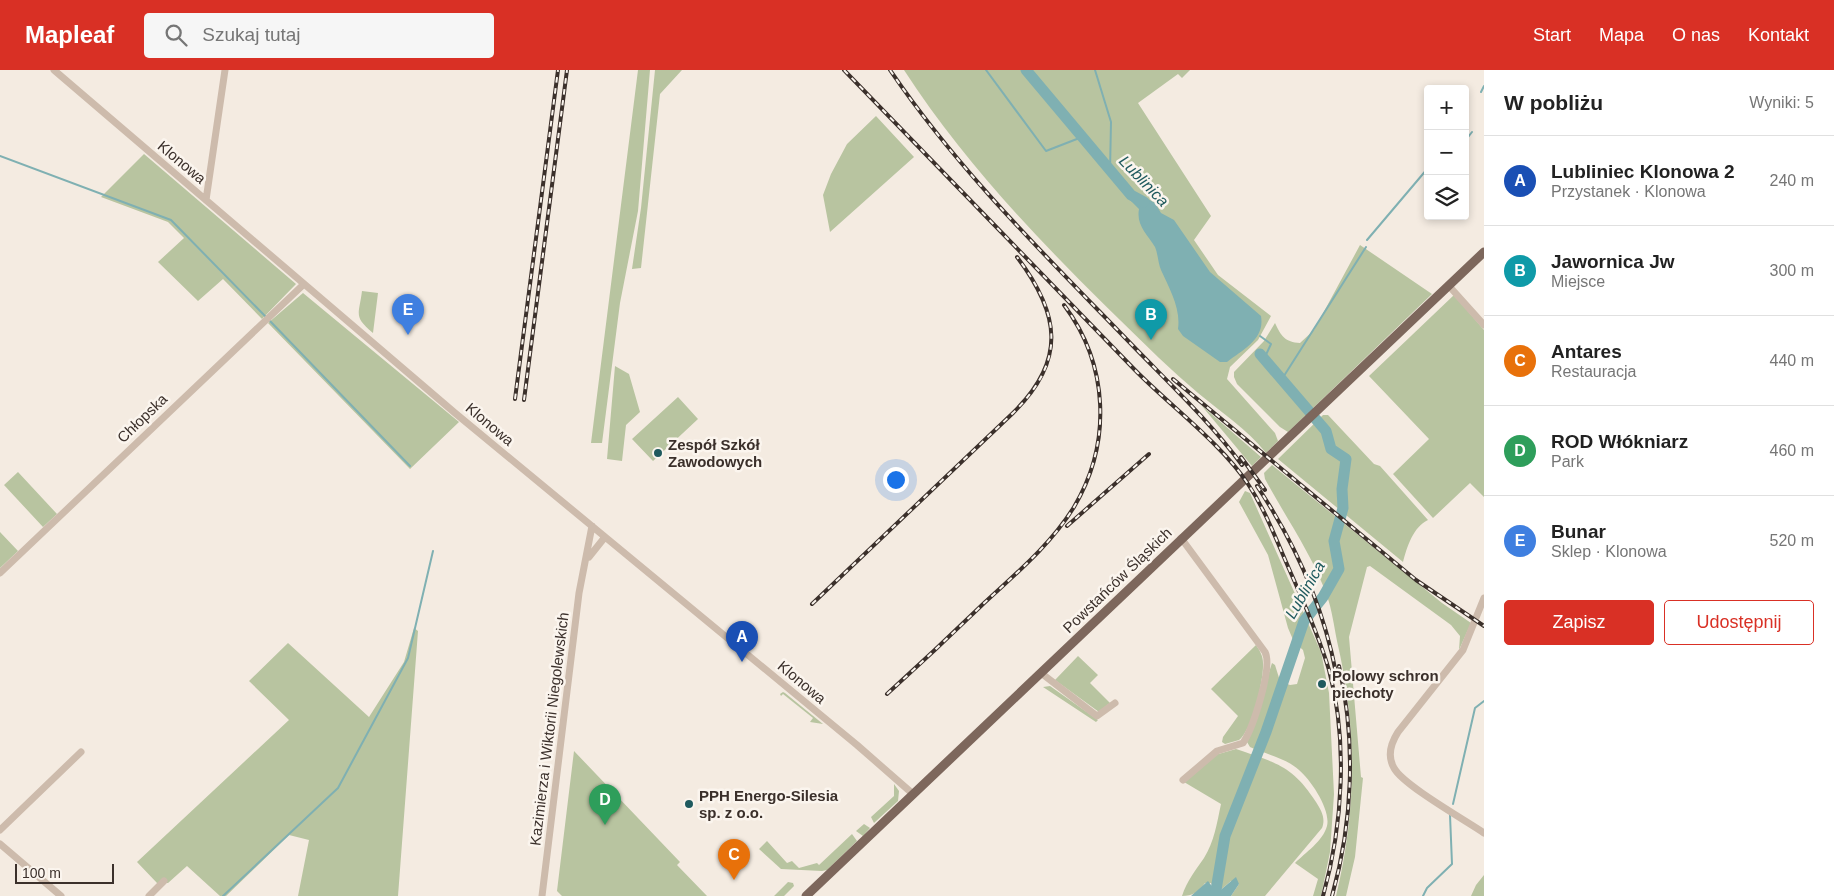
<!DOCTYPE html>
<html lang="pl">
<head>
<meta charset="utf-8">
<style>
  :root { --surface:#fff; --page:#f6f6f6; --text:#222; --muted:#767676; --line:#e0e0e0; --accent:#d93025 }
  body { margin:0; font-family:Arial,sans-serif; background:var(--page); color:var(--text) }
  .controls { position:absolute; right:15px; top:15px; display:grid; overflow:hidden; border-radius:5px; box-shadow:0 2px 8px #0003 }
  .controls button { width:45px; height:45px; display:grid; place-items:center; padding:0; border:0; border-bottom:1px solid var(--line); background:var(--surface); color:var(--text); font:25px sans-serif }
  .scale { position:absolute; left:15px; bottom:12px; width:99px; box-sizing:border-box; padding-left:5px; border:2px solid #3b302b; border-top:0; font-size:14px; line-height:18px; white-space:nowrap; color:#3b302b; -webkit-text-stroke:4px #fbf5ee; paint-order:stroke }
  .you { position:absolute; left:895px; top:409px; width:18px; height:18px; margin:-12px; border:4px solid #fff; border-radius:50%; background:#1a73e8; box-shadow:0 0 0 8px #1a73e833 }
  .badge { display:grid; place-items:center; width:32px; height:32px; border-radius:50%; background:var(--accent); color:#fff; font-size:16px; font-weight:700 }
  .pin { position:absolute; translate:-50% -41px; filter:drop-shadow(0 1px 2px #0008) }
  .pin::after { content:''; position:absolute; top:26px; width:18px; height:15px; background:inherit; clip-path:polygon(0 0,100% 0,50% 100%) }
  .list { margin:0; padding:0; list-style:none }
  h2 { display:flex; justify-content:space-between; align-items:center; height:65px; margin:0; padding:0 20px; font-size:21px }
  h2 small { font-size:16px; font-weight:400; color:var(--muted) }
  .list li { display:grid; grid-template-columns:32px 1fr auto; gap:15px; align-items:center; box-sizing:border-box; height:90px; padding:0 20px; border-top:1px solid var(--line) }
  .list b { display:block; font-size:19px; white-space:nowrap }
  .list p { margin:0; font-size:16px; white-space:nowrap; color:var(--muted) }
  .list em { font-size:16px; font-style:normal; color:var(--muted) }
  .actions { display:flex; gap:10px; padding:15px 20px }
  .actions a { flex:1; padding:11px 0; border:1px solid var(--accent); border-radius:5px; text-align:center; font-size:18px; color:var(--accent) }
  .actions .main { background:var(--accent); color:#fff }
  .icon { flex:none; width:28px; height:28px; fill:none; stroke:currentColor; stroke-width:2; stroke-linecap:round; stroke-linejoin:round }
  .map { position:relative; flex:none; width:1484px; height:826px; overflow:hidden }
  header { display:flex; align-items:center; gap:30px; box-sizing:border-box; height:70px; padding:0 25px; background:var(--accent); color:#fff }
  header strong { font-size:24px }
  nav { display:flex; gap:28px; margin-inline-start:auto; font-size:18px }
  .search { width:350px; height:45px; background:var(--page); display:flex; align-items:center; gap:12px; box-sizing:border-box; padding:0 18px; border-radius:5px; color:var(--muted); font-size:19px }
  main { display:flex }
  aside { flex:1; background:var(--surface) }
  .map>svg:first-child { display:block }
</style>
</head>
<body>
<header>
<strong>Mapleaf</strong>
<div class="search"><svg class="icon" aria-label="search" viewBox="0 0 24 24"><circle cx="10" cy="10" r="6"/><path d="M15 15l6 6"/></svg>Szukaj tutaj</div>
<nav><a>Start</a><a>Mapa</a><a>O nas</a><a>Kontakt</a></nav>
</header>
<main>
<div class="map">
<svg width="1484" height="826" viewBox="0 0 1484 826">
  <rect width="100%" height="100%" fill="#f4ebe1"/>
  <!-- green -->
  <path fill="#b8c4a0" d="M638 0H650L638 141 620 233 602 373H591Z
    M655 0H682L660 24 641 198 632 199 641 138Z
    M904 0H1190L1182 8 1178 4 1138 33 1211 146 1194 170 1218 205 1271 246 1258 270 1230 297 1227 309 1275 363 1278 371 1266 383C1247 359 1222 343 1198 323 1185 312 1172 300 1159 288 1067 199 974 108 904 0Z
    M876 46 914 87 830 162 823 125 831 104 847 74Z
    M144 84 296 214 262 249 223 209 198 231 158 192 184 168 168 152 101 127Z
    M1360 175 1432 224 1288 362 1280 357 1237 314 1234 307V302L1264 271 1275 253C1281 266 1285 272 1300 273L1314 260Z
    M362 221 378 223 373 263C353 246 359 245 362 221Z
    M303 223 459 352 410 399 268 253Z
    M1454 225 1484 260V427L1470 413 1433 448 1393 404 1429 369 1369 306Z
    M615 296 629 304 640 342 626 355 622 391 607 389Z
    M678 327 698 349 653 391 632 369Z
    M1201 335 1261 387 1252 396Z
    M1323 345H1328L1374 394 1380 396 1428 450C1413 457 1407 477 1403 492L1278 389Z
    M1272 395 1442 533 1471 553 1459 580 1460 566 1451 555 1370 496 1367 497 1349 567 1361 707 1363 708 1355 787 1346 826H1336C1357 740 1357 657 1337 571 1334 556 1332 540 1327 526 1312 484 1286 448 1265 409L1264 403Z
    M18 402 57 444 43 457 4 415Z
    M1245 421 1250 423 1321 582 1329 623 1334 724 1330 782 1321 826H1313L1318 809 1295 793C1305 783 1323 771 1327 756 1331 740 1311 710 1299 700 1286 688 1265 684 1250 677L1247 672 1272 593 1275 595 1280 611 1290 615 1297 614 1305 588 1303 580 1294 572 1288 558 1268 485 1239 432Z
    M0 462 18 481 0 498Z
    M414 558 418 561 398 826H298L309 770 289 765 226 826H220L187 796 168 813H157L137 792 289 650 249 611 288 573 369 647 404 592Z
    M1256 575C1260 581 1263 586 1263 593 1264 610 1252 660 1239 670L1225 674 1222 672 1223 667 1238 646 1211 619Z
    M1078 586 1098 605 1090 613 1110 633 1099 642 1055 610Z
    M1050 616 1098 650 1096 652 1043 617Z
    M783 622 785 623 823 654 810 652 813 648 783 624 781 626 780 624Z
    M1236 679C1276 693 1292 695 1316 732 1321 740 1326 748 1322 758L1265 826H1231L1239 814 1231 811 1217 823 1211 813H1205C1198 822 1193 826 1182 826 1187 811 1195 801 1204 788 1214 772 1217 753 1221 734L1184 712 1215 685Z
    M574 681 680 792 677 795 707 826H562L557 821Z
    M894 714 899 721 898 731 874 753 871 747 894 726Z
    M864 754 870 758 863 766 856 761Z
    M852 764 857 771 827 800 822 801 781 799 759 779 767 771 787 793 792 791 799 798 817 793 819 795Z
    M1484 805V826H1471L1476 815Z
    M788 812 793 813 794 816 784 826H774Z"/>
  <!-- water -->
  <path fill="#7fb0b2" d="M1131 125 1146 128 1155 133 1161 143 1174 150 1210 202 1261 246C1265 269 1244 279 1227 292H1220L1183 266 1178 259C1181 238 1169 218 1161 200 1158 193 1158 184 1155 177 1147 164 1136 155 1139 139L1130 130Z
    M1236 807 1239 814 1231 826H1191L1208 811 1217 823Z"/>
  <g fill="none" stroke-linecap="round" stroke-linejoin="round">
    <!-- stream -->
    <path stroke="#7fb0b2" stroke-width="2" d="M986 0 1046 81 1082 67
      M1095 0 1111 52 1110 101
      M1481 22 1484 16
      M1465 71 1472 62
      M0 86 171 150 265 246
      M1367 170 1428 98
      M270 251 410 396
      M1260 266 1271 274 1264 289
      M1282 309 1366 177
      M1453 734 1475 638 1484 631
      M223 826 338 718 408 588 433 481
      M1423 826 1427 818 1452 794 1450 745"/>
    <!-- river -->
    <path stroke="#7fb0b2" stroke-width="11" d="M1026 0 1131 125 1144 132
      M1215 826 1225 766 1266 662 1304 551 1323 527 1339 499 1334 471 1343 438 1342 419 1346 389 1331 379 1326 361 1260 284"/>
    <!-- minor -->
    <path stroke="#cdbbac" stroke-width="7" d="M54 0 455 343 857 675 913 724
      M206 130 225 0
      M1449 216 1484 255
      M1181 468 1265 582C1273 597 1253 658 1243 673L1217 681 1183 710
      M589 487 605 467
      M0 503 304 214
      M1484 528 1463 580 1398 662C1391 673 1387 686 1394 698 1403 715 1465 750 1484 763
      M1041 603 1097 646 1115 633
      M0 760 81 682
      M0 774 61 826
      M149 826 164 811
      M542 826 579 523 592 456"/>
    <!-- major -->
    <path stroke="#7d675c" stroke-width="9" d="M806 826 1484 182"/>
    <defs>
      <path id="rail" d="M844 0C941 100 1037 199 1134 299 1169 335 1221 373 1248 414 1266 441 1277 472 1290 501 1304 533 1319 566 1329 600 1348 671 1343 755 1323 826
        M890 0C960 103 1049 189 1135 278 1172 316 1211 353 1242 395
        M1173 309 1416 510 1484 556
        M515 329 558 0
        M524 330 567 0
        M1241 387 1265 420
        M1257 416C1295 473 1323 535 1336 603
        M1067 456 1149 384
        M812 534 1013 343C1067 290 1060 244 1017 187
        M887 624C919 595 950 566 981 536 1013 506 1050 476 1074 437 1112 373 1109 295 1064 235
        M1332 826C1353 752 1356 671 1339 596"/>
    </defs>
    <!-- rail casing -->
    <use href="#rail" stroke="#3b302b" stroke-width="4"/>
    <!-- rail -->
    <use href="#rail" stroke="#fbf5ee" stroke-width="2" stroke-dasharray="5.5" stroke-linecap="butt"/>
  </g>
  <!-- markers -->
  <g fill="#1f5a5e" stroke="#fbf5ee" stroke-width="2">
    <circle cx="658" cy="383" r="5"/>
    <circle cx="1322" cy="614" r="5"/>
    <circle cx="689" cy="734" r="5"/>
  </g>
  <g text-anchor="middle" dominant-baseline="central" stroke-width="5" stroke-linejoin="round" paint-order="stroke">
    <!-- street labels -->
    <g font-size="15" fill="#3b302b" stroke="#fbf5ee">
      <text transform="translate(182 92) rotate(40)">Klonowa</text>
      <text transform="translate(142 348) rotate(-44)">Chłopska</text>
      <text transform="translate(490 354) rotate(40)">Klonowa</text>
      <text transform="translate(1117 510) rotate(-44)">Powstańców Śląskich</text>
      <text transform="translate(802 612) rotate(40)">Klonowa</text>
      <text transform="translate(549 659) rotate(-83)">Kazimierza i Wiktorii Niegolewskich</text>
    </g>
    <!-- poi labels -->
    <g font-size="15" font-weight="bold" fill="#3b302b" stroke="#fbf5ee" text-anchor="start">
      <text x="668" y="374">Zespół Szkół<tspan x="668" dy="17">Zawodowych</tspan></text>
      <text x="1332" y="605">Polowy schron<tspan x="1332" dy="17">piechoty</tspan></text>
      <text x="699" y="725">PPH Energo-Silesia<tspan x="699" dy="17">sp. z o.o.</tspan></text>
    </g>
    <!-- water labels -->
    <g font-size="16" font-style="italic" fill="#1f5a5e" stroke="#fbf5ee">
      <text transform="translate(1144 111) rotate(46)">Lublinica</text>
      <text transform="translate(1305 520) rotate(-60)">Lublinica</text>
    </g>
  </g>
</svg>
<div class="controls">
<button>+</button>
<button>−</button>
<button><svg class="icon" aria-label="layers" viewBox="0 0 24 24"><path d="M12 4l9 5-9 5-9-5zM3 14l9 5 9-5"/></svg></button>
</div>
<div class="scale">100 m</div>
<div class="you"></div>
<div class="pin badge" style="left:742px;top:592px;background:#1a4fb4">A</div>
<div class="pin badge" style="left:1151px;top:270px;background:#0f9aa8">B</div>
<div class="pin badge" style="left:734px;top:810px;background:#e8710a">C</div>
<div class="pin badge" style="left:605px;top:755px;background:#2e9e5b">D</div>
<div class="pin badge" style="left:408px;top:265px;background:#3f7fe0">E</div>
</div>
<aside>
<h2>W pobliżu<small>Wyniki: 5</small></h2>
<ul class="list">
<li><span class="badge" style="background:#1a4fb4">A</span><div><b>Lubliniec Klonowa 2</b><p>Przystanek · Klonowa</p></div><em>240 m</em></li>
<li><span class="badge" style="background:#0f9aa8">B</span><div><b>Jawornica Jw</b><p>Miejsce</p></div><em>300 m</em></li>
<li><span class="badge" style="background:#e8710a">C</span><div><b>Antares</b><p>Restauracja</p></div><em>440 m</em></li>
<li><span class="badge" style="background:#2e9e5b">D</span><div><b>ROD Włókniarz</b><p>Park</p></div><em>460 m</em></li>
<li><span class="badge" style="background:#3f7fe0">E</span><div><b>Bunar</b><p>Sklep · Klonowa</p></div><em>520 m</em></li>
</ul>
<div class="actions"><a class="main">Zapisz</a><a>Udostępnij</a></div>
</aside>
</main>
</body>
</html>
